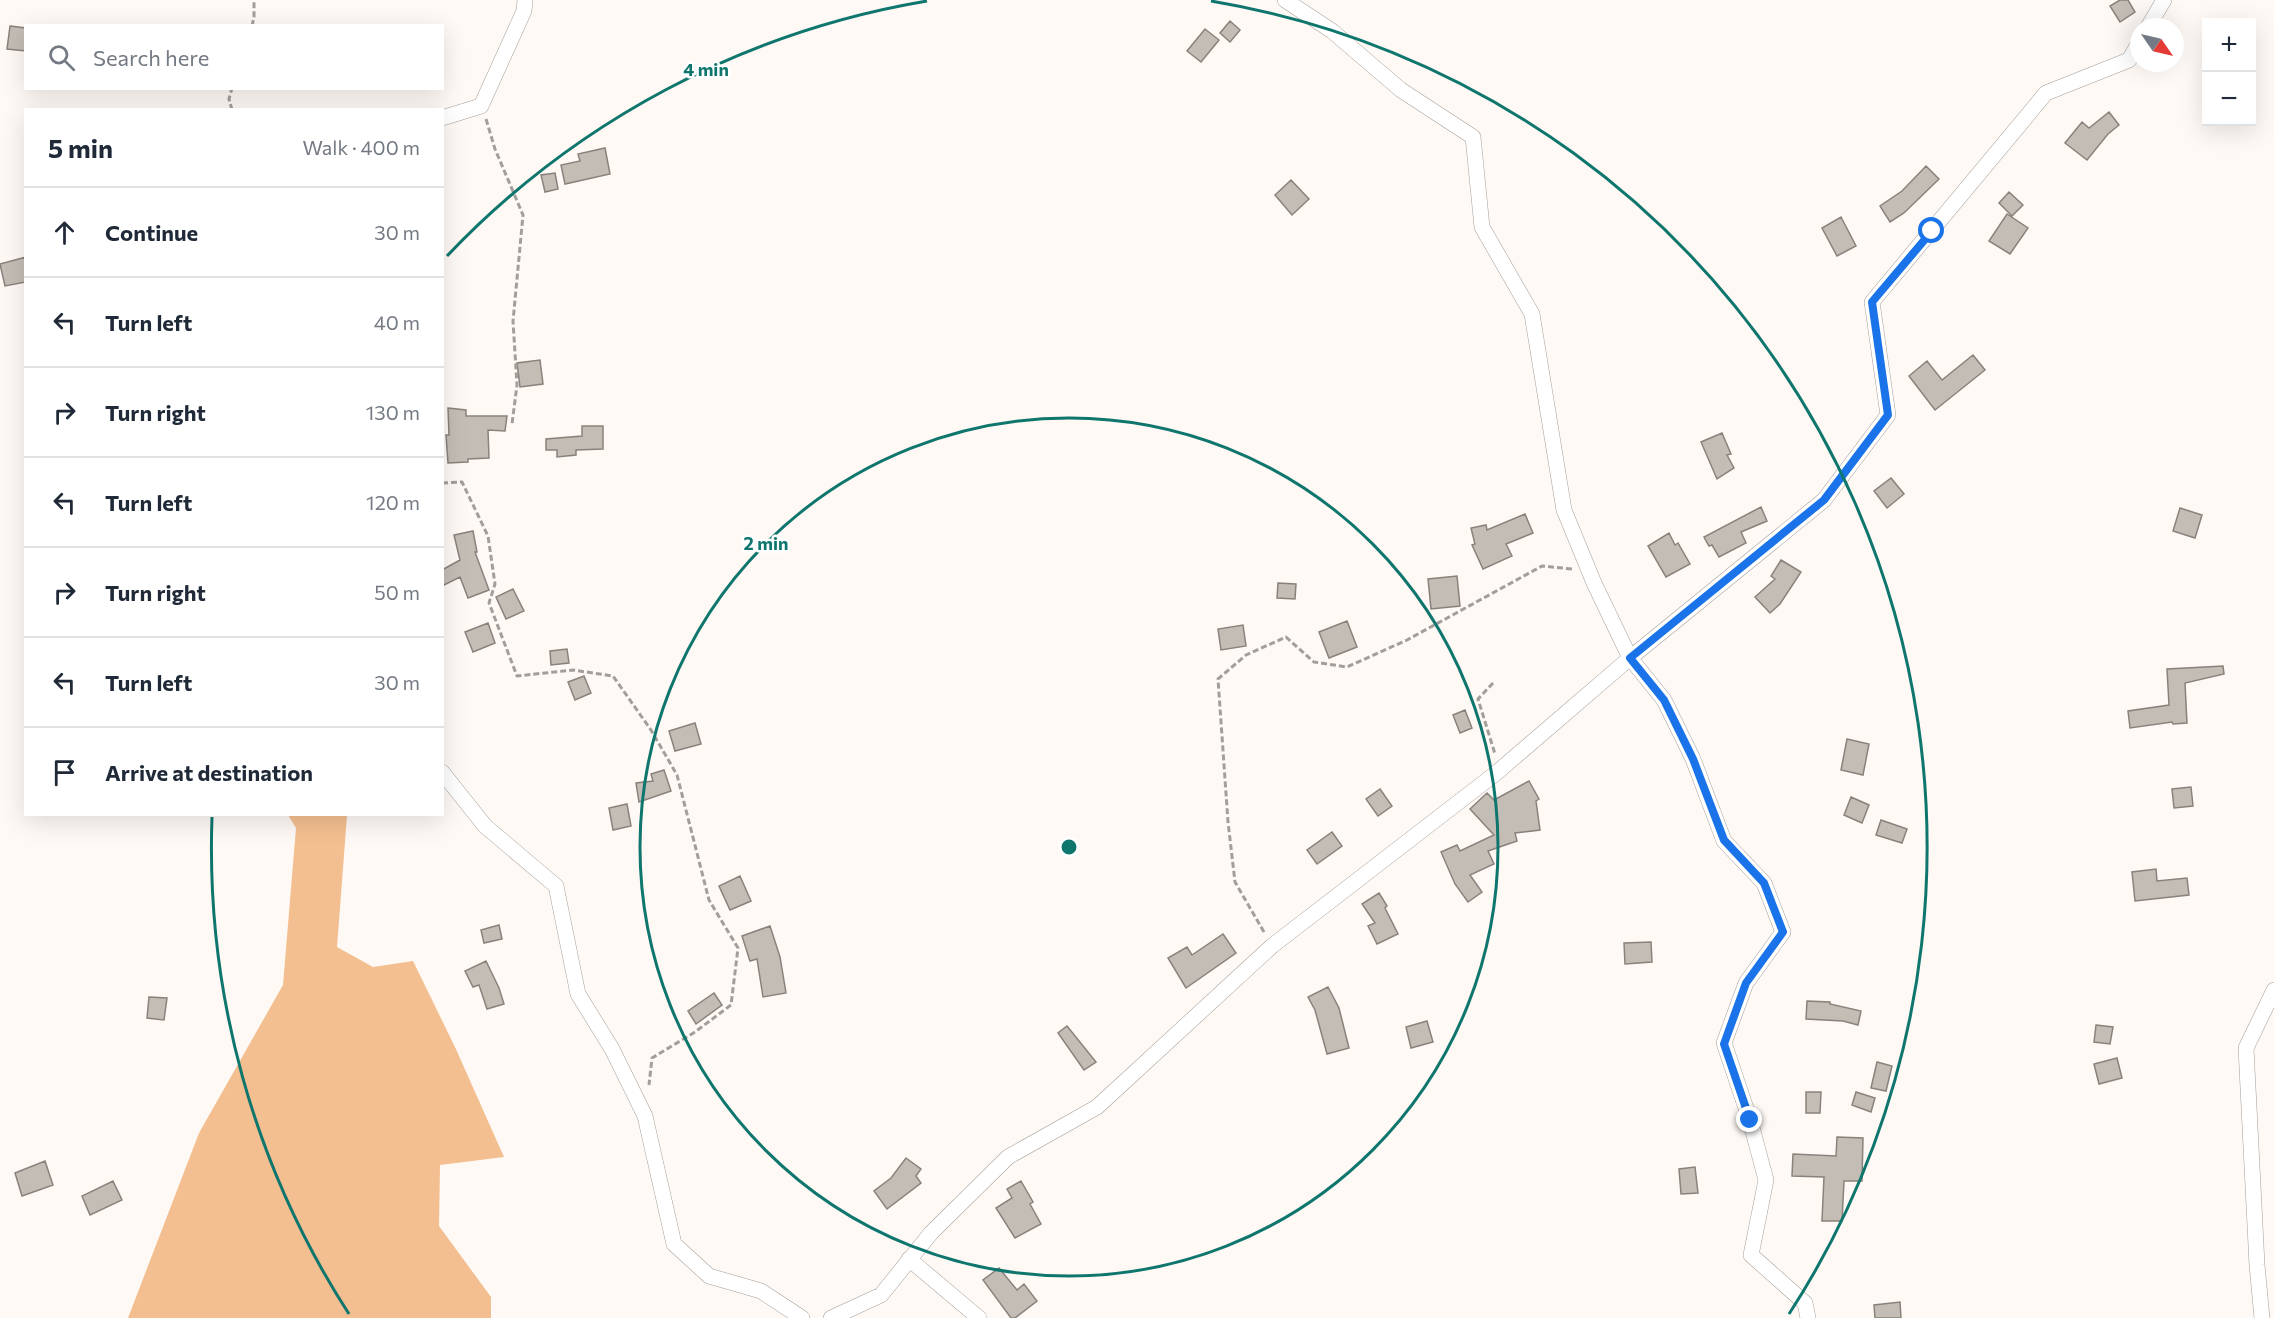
<!DOCTYPE html>
<html lang="en">
<head>
<meta charset="utf-8">
<style>
	:root { --surface:#fff; --page:#f2f2f3; --text:#1f2937; --muted:#747a83; --line:#e0e1e3 }
	body { margin:0; font-family:Commissioner,sans-serif; background:var(--page); color:var(--text) }
	.controls { position:absolute; right:18px; top:18px; display:grid; overflow:hidden; border-radius:0px; box-shadow:0 6px 24px #0002 }
	.controls button { width:54px; height:54px; display:grid; place-items:center; padding:0; border:0; border-bottom:2px solid var(--line); background:var(--surface); color:var(--text); font:30px sans-serif }
	.compass { position:absolute; left:2130px; top:18px; width:54px; height:54px; border-radius:50%; background:var(--surface); box-shadow:0 6px 24px #0002; rotate:124deg }
	.stop { position:absolute; width:18px; height:18px; margin:-14px; border:4px solid #1a73e8; border-radius:50%; background:#fff }
	.stop.end { background:#1a73e8; border-color:#fff; box-shadow:0 2px 6px #0008 }
	.list { margin:0; padding:0; list-style:none }
	h2 { display:flex; justify-content:space-between; align-items:center; height:78px; margin:0; padding:0 24px; font-size:26px }
	h2 small { font-size:20px; font-weight:400; color:var(--muted) }
	.list li { display:grid; grid-template-columns:39px 1fr auto; gap:18px; align-items:center; box-sizing:border-box; height:90px; padding:0 24px; border-top:2px solid var(--line) }
	.list b { display:block; font-size:22px; white-space:nowrap }
	.list em { font-size:20px; font-style:normal; color:var(--muted) }
	.icon { flex:none; width:33px; height:33px; fill:none; stroke:currentColor; stroke-width:2; stroke-linecap:round; stroke-linejoin:round }
	.map { position:relative; flex:none; width:2274px; height:1318px; overflow:hidden }
	.search { position:absolute; background:var(--surface); box-shadow:0 6px 24px #0002; left:24px; top:24px; width:420px; height:66px; display:flex; align-items:center; gap:15px; box-sizing:border-box; padding:0 21px; border-radius:0px; color:var(--muted); font-size:22px }
	.panel { position:absolute; background:var(--surface); box-shadow:0 6px 24px #0002; left:24px; top:108px; width:420px; height:708px; border-radius:0px }
	.map>svg:first-child { display:block }
</style>
</head>
<body>
<div class="map">
<svg width="2274" height="1318" viewBox="0 0 2274 1318">
	<rect width="100%" height="100%" fill="#fef9f5"/>
	<path fill="#f4bf90" d="M288 815H347L337 947 373 967 413 961 455 1047 504 1157 440 1165 439 1226 491 1297V1318H128L199 1133 283 985 296 828Z"/>
	<path fill="#c4bdb6" stroke="#89827c" stroke-width="1.5" d="M2120 0H2128L2135 12 2120 22 2110 6Z
		M1230 21 1240 30 1230 42 1220 33Z
		M10 26 26 28V51L7 49Z
		M1205 29 1219 40 1201 62 1187 51Z
		M2109 112 2119 125 2108 134 2087 160 2065 143 2082 122 2089 128Z
		M605 148 610 174 565 184 561 165 580 161 578 154Z
		M1926 166 1939 179 1904 213 1890 222 1880 206 1902 191Z
		M555 173 558 189 545 192 541 175Z
		M1291 180 1309 199 1292 215 1275 195Z
		M2009 192 2023 205 2012 216 1999 203Z
		M2007 214 2028 228 2010 254 1989 241Z
		M1841 217 1856 246 1837 256 1822 228Z
		M26 257V282L5 286 0 264Z
		M1973 355 1985 370 1935 410 1909 376 1927 361 1942 380Z
		M540 360 543 384 520 387 517 363Z
		M448 408 466 410V416H507L505 431 488 430 489 458 468 459V462L448 463 446 435H449Z
		M582 426H603V449L576 450V455L557 457V450H546V439L582 436Z
		M1722 433 1731 454 1727 455 1734 468 1717 479 1701 442Z
		M1891 478 1904 494 1887 508 1874 491Z
		M1761 507 1767 521 1741 532 1746 543 1719 557 1712 545 1709 546 1704 537Z
		M2180 508 2202 515 2195 538 2173 531Z
		M1525 514 1533 533 1506 544 1512 556 1483 569 1472 545 1475 544 1471 528 1486 525 1487 530Z
		M473 531 477 552H475L489 590 468 598 460 577 442 586V570L460 560 454 535Z
		M1669 533 1675 545 1678 543 1690 564 1666 577 1648 546Z
		M1781 560 1801 572 1780 604 1770 613 1755 597 1775 579 1771 576Z
		M1457 576 1460 606 1431 609 1428 579Z
		M1278 583 1296 584 1295 599 1277 598Z
		M513 589 524 611 506 619 496 597Z
		M1347 621 1357 647 1329 658 1319 632Z
		M488 623 495 643 473 652 465 632Z
		M1243 625 1246 646 1221 650 1218 629Z
		M567 649 569 663 551 665 550 651Z
		M2223 666 2224 674 2185 683 2187 723 2173 724 2172 722 2130 728 2128 711 2169 705 2167 669Z
		M584 676 591 693 575 700 568 682Z
		M1465 710 1472 728 1460 733 1453 715Z
		M695 723 701 744 675 751 669 731Z
		M1847 739 1869 744 1863 775 1841 770Z
		M664 770 671 791 639 802 636 783 653 781 651 774Z
		M1529 781 1539 799 1536 801 1540 830 1515 833 1517 841 1488 851 1494 864 1470 875 1482 892 1468 902 1455 884 1441 852 1457 845 1460 851 1494 835 1470 809 1487 793 1494 800Z
		M2191 787 2193 806 2174 808 2172 789Z
		M1380 789 1392 806 1378 816 1366 799Z
		M1851 797 1869 805 1862 823 1844 815Z
		M627 804 631 826 613 830 609 808Z
		M1881 820 1907 829 1902 843 1876 835Z
		M1332 832 1342 846 1317 864 1307 850Z
		M2156 869 2157 881 2187 878 2189 895 2135 901 2132 872Z
		M740 876 751 901 730 910 719 886Z
		M1379 893 1387 906 1385 908 1398 934 1377 944 1368 926 1375 923 1362 904Z
		M499 925 502 939 484 943 481 930Z
		M770 926 780 957 786 993 763 997 757 959 750 961 742 936Z
		M1223 934 1236 953 1186 988 1168 958 1187 947 1192 955Z
		M1651 942 1652 962 1625 964 1624 943Z
		M486 961 499 988 504 1004 487 1009 479 985 473 987 465 971Z
		M1328 987 1339 1008 1349 1048 1327 1054 1315 1010 1308 997Z
		M714 993 722 1005 696 1024 688 1011Z
		M149 997 167 998 164 1020 147 1018Z
		M1807 1001 1830 1002V1004L1861 1011 1858 1025 1843 1021 1806 1019Z
		M1427 1021 1433 1042 1411 1048 1406 1027Z
		M2096 1025 2113 1027 2110 1044 2094 1042Z
		M1067 1026 1096 1062 1084 1070 1058 1033Z
		M2117 1058 2122 1078 2099 1084 2094 1064Z
		M1877 1062 1892 1066 1886 1091 1871 1088Z
		M1806 1092H1821L1820 1113H1806Z
		M1856 1092 1875 1098 1871 1112 1852 1105Z
		M1837 1137 1863 1138 1862 1181H1844L1842 1221H1822L1824 1177 1792 1176 1793 1154 1836 1156Z
		M906 1158 921 1169 916 1176 921 1183 887 1209 874 1191 891 1178Z
		M45 1161 53 1185 22 1196 15 1173Z
		M1695 1167 1698 1193 1681 1194 1679 1169Z
		M113 1181 122 1200 90 1215 82 1196Z
		M1021 1181 1033 1202 1030 1204 1041 1224 1015 1238 996 1208 1012 1198 1007 1189Z
		M999 1268 1017 1290 1024 1284 1037 1301 1015 1318H1011L983 1280Z
		M1900 1302 1901 1318H1875L1874 1305Z"/>
	<g fill="none" stroke-linecap="round" stroke-linejoin="round">
		<g stroke="#a59e98" stroke-width="16">
			<path id="street" d="M1285 0 1332 31 1401 90 1473 137 1482 227 1532 314 1564 510 1594 583 1630 658 1664 700 1693 759 1724 841 1764 883 1783 932 1746 983 1724 1043 1750 1120 1766 1180 1751 1255 1805 1303 1808 1318
				M2148 27 2164 0
				M442 118 481 106 524 11 525 0
				M442 772 485 826 556 886 578 994 612 1049 645 1116 674 1244 709 1276 761 1291 802 1318
				M909 1259 979 1318
				M831 1318 881 1295 931 1233 1008 1157 1097 1107 1272 946 1495 774 1630 658 1824 500 1888 415 1872 302 2046 93 2129 60 2139 43
				M2262 1318 2257 1265 2246 1048 2274 990"/>
		</g>
		<path stroke="#a29e9b" stroke-width="3" stroke-dasharray="6 3" stroke-linecap="butt" d="M252 26 254 17V0
			M232 110 229 99 232 88
			M486 119 495 149 523 215 513 321 517 385 512 424
			M442 483 462 482 488 536 495 584 489 603 517 676 573 670 613 676 651 730 677 775 709 900 738 948 731 1005 695 1032 652 1058 649 1085
			M1493 683 1478 699 1495 754
			M1264 932 1235 882 1228 822 1218 679 1246 655 1286 637 1314 662 1347 667 1407 640 1542 566 1572 569"/>
		<use href="#street" stroke="#fff" stroke-width="15"/>
	</g>
	<g fill="none" stroke-linecap="round" stroke-linejoin="round">
		<path stroke="#1a73e8" stroke-width="8" d="M1750 1120 1724 1044 1746 983 1783 932 1764 883 1724 840 1693 759 1664 700 1630 658 1824 500 1888 415 1872 302 1932 231"/>
	</g>
	<g fill="none" stroke="#0f766e" stroke-width="3">
		<circle cx="1069" cy="847" r="429"/>
		<path d="M349 1314A858 858 0 0 1 212 817M447 256A858 858 0 0 1 927 1M1211 1A858 858 0 0 1 1789 1314"/>
	</g>
	<circle cx="1069" cy="847" r="9" fill="#0f766e" stroke="#fff" stroke-width="3"/>
	<g font-size="18" text-anchor="middle" font-weight="bold" fill="#0f766e" stroke="#fff" stroke-width="5" stroke-linejoin="round" paint-order="stroke">
		<text x="706" y="76">4 min</text>
		<text x="766" y="550">2 min</text>
	</g>
</svg>
<div class="controls">
<button>+</button>
<button>−</button>
</div>
<svg class="compass" viewBox="-18 -18 36 36"><path d="M0-13l5 13h-10z" fill="#e53935"/><path d="M0 13l5-13h-10z" fill="#747a83"/></svg>
<div class="stop" style="left:1932px;top:231px"></div>
<div class="stop end" style="left:1750px;top:1120px"></div>
<div class="search"><svg class="icon" aria-label="search" viewBox="0 0 24 24"><circle cx="10" cy="10" r="6"/><path d="M15 15l6 6"/></svg>Search here</div>
<section class="panel">
<h2>5 min<small>Walk · 400 m</small></h2>
<ul class="list">
<li><svg class="icon" aria-label="ahead" viewBox="0 0 24 24"><path d="M12 20V5M6 11l6-6 6 6"/></svg><div><b>Continue</b></div><em>30 m</em></li>
<li><svg class="icon" aria-label="left" viewBox="0 0 24 24"><path d="M17 20v-9H6M10 6l-5 5 5 5"/></svg><div><b>Turn left</b></div><em>40 m</em></li>
<li><svg class="icon" aria-label="right" viewBox="0 0 24 24"><path d="M7 20v-9h11M14 6l5 5-5 5"/></svg><div><b>Turn right</b></div><em>130 m</em></li>
<li><svg class="icon" aria-label="left" viewBox="0 0 24 24"><path d="M17 20v-9H6M10 6l-5 5 5 5"/></svg><div><b>Turn left</b></div><em>120 m</em></li>
<li><svg class="icon" aria-label="right" viewBox="0 0 24 24"><path d="M7 20v-9h11M14 6l5 5-5 5"/></svg><div><b>Turn right</b></div><em>50 m</em></li>
<li><svg class="icon" aria-label="left" viewBox="0 0 24 24"><path d="M17 20v-9H6M10 6l-5 5 5 5"/></svg><div><b>Turn left</b></div><em>30 m</em></li>
<li><svg class="icon" aria-label="arrive" viewBox="0 0 24 24"><path d="M6 21V4h12l-3 4 3 4H6"/></svg><div><b>Arrive at destination</b></div></li>
</ul>
</section>
</div>
</body>
</html>
